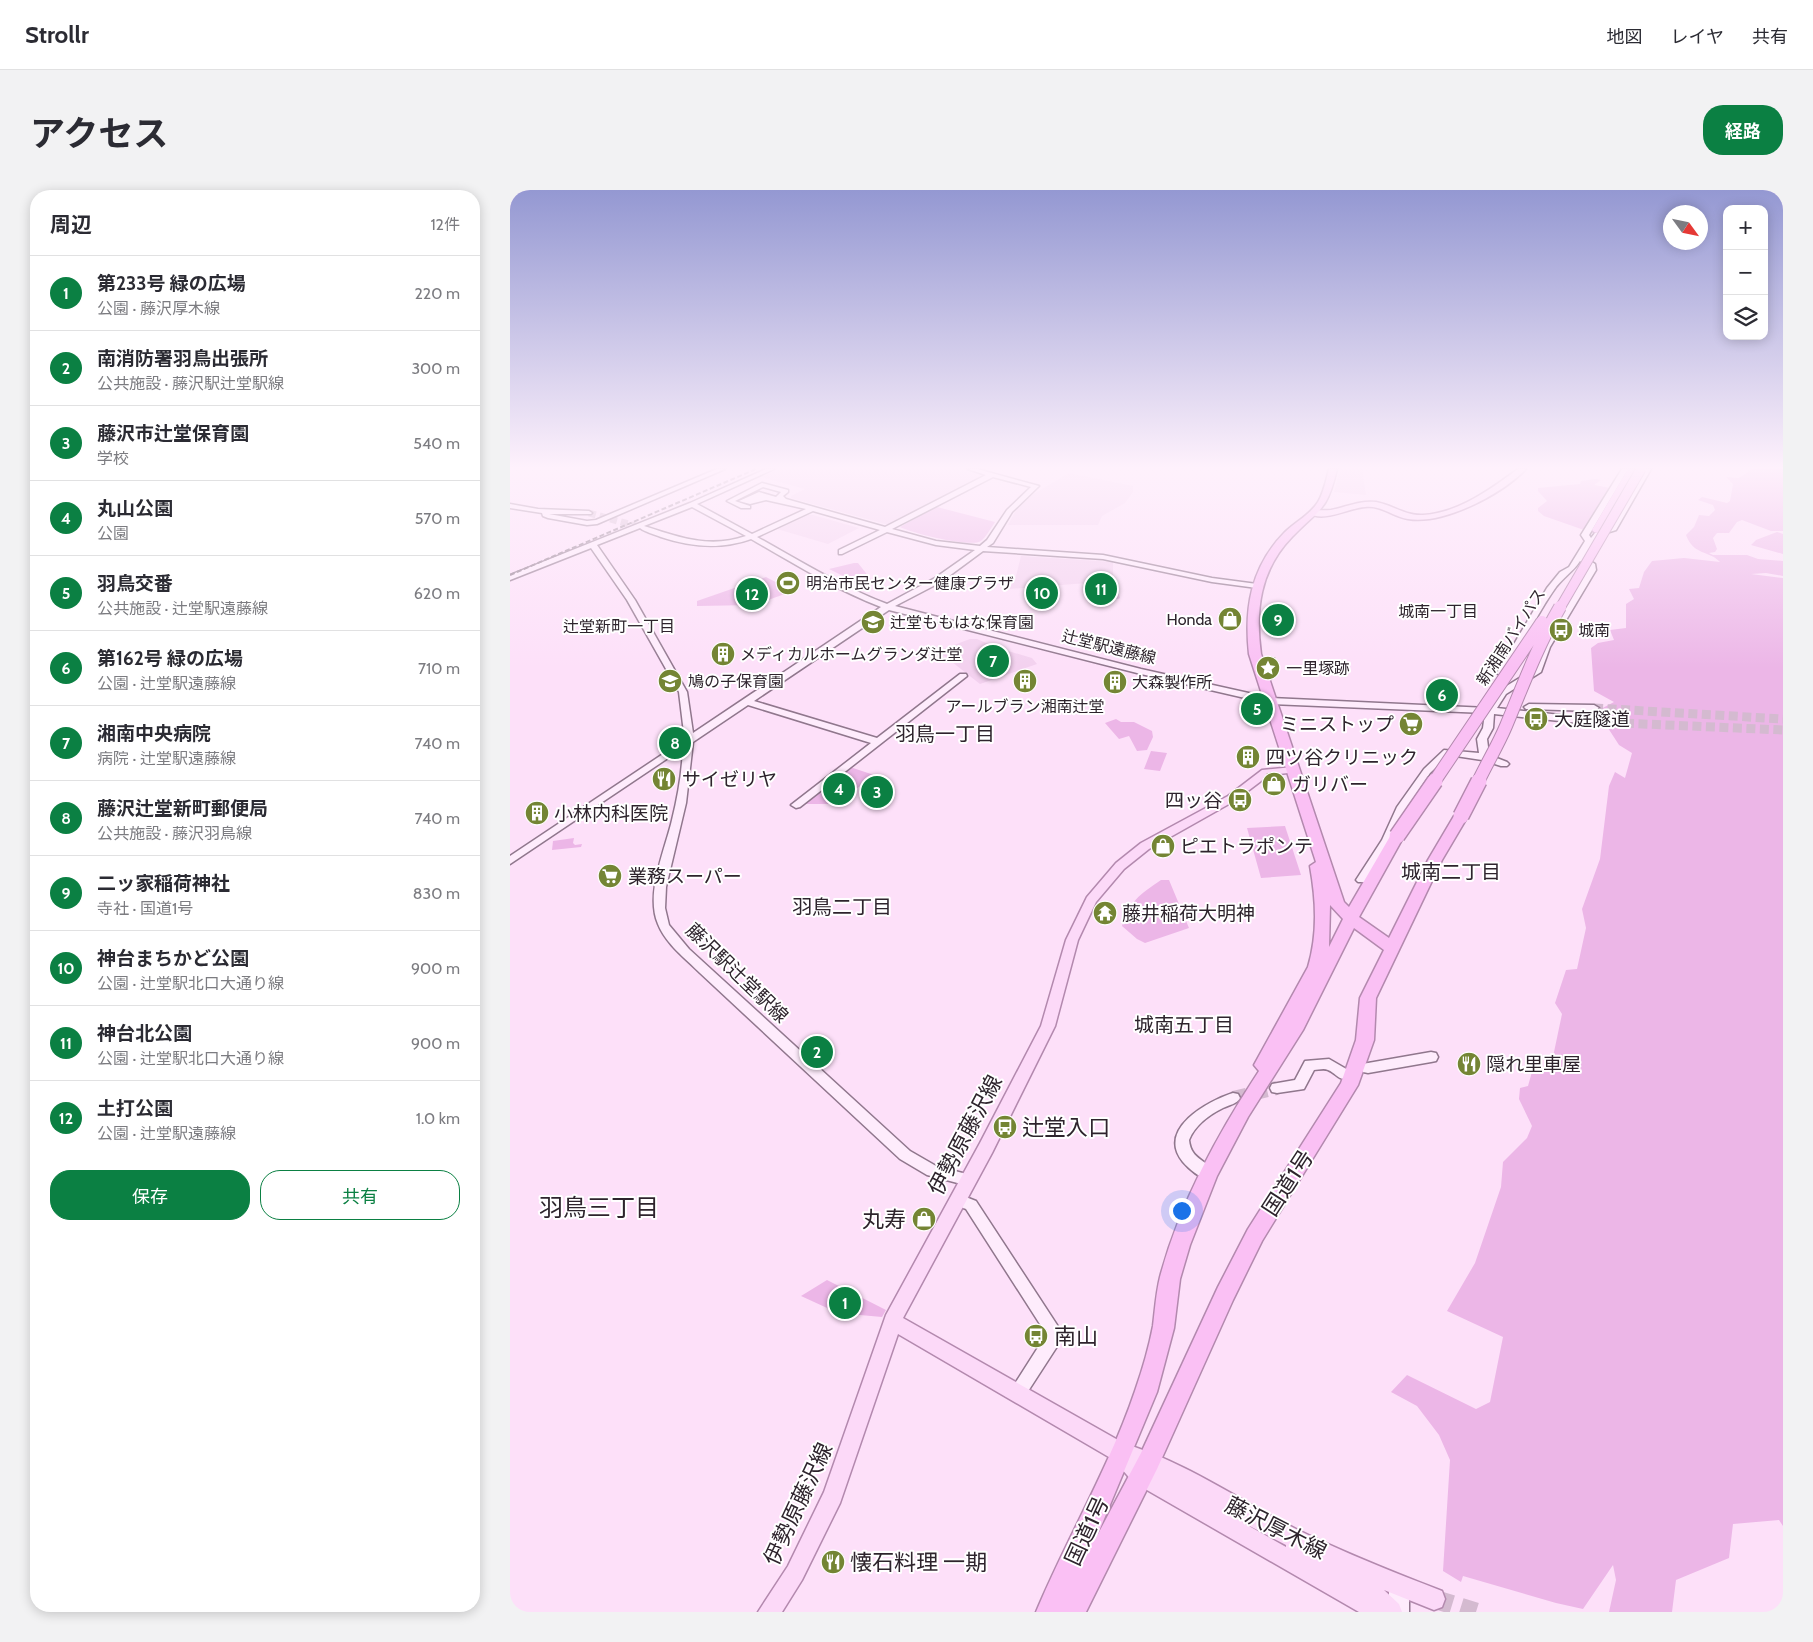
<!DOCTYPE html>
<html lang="ja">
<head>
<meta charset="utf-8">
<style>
	:root { --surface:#fff; --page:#f2f2f3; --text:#2b2b33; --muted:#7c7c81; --line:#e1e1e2; --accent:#0b8043 }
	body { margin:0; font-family:Cabin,"Noto Sans JP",sans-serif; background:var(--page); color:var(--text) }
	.controls { position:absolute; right:15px; top:15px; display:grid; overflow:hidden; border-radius:10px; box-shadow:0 2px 12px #0003 }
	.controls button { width:45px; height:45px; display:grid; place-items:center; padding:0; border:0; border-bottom:1px solid var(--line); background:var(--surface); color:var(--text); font:25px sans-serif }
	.compass { position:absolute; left:1153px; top:15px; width:45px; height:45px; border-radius:50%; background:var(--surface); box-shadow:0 2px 12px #0003; rotate:123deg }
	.you { position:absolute; left:671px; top:1020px; width:18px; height:18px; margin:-12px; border:4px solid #fff; border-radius:50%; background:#1a73e8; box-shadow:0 0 0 8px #1a73e833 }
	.badge { display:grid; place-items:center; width:32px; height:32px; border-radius:50%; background:var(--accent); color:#fff; font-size:16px; font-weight:700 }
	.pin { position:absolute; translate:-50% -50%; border:2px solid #fff; box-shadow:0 1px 5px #0006 }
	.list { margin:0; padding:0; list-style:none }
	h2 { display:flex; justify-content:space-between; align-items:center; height:65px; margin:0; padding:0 20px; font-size:21px }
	h2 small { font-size:16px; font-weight:400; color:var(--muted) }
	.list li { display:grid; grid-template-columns:32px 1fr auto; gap:15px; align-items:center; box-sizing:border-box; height:75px; padding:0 20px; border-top:1px solid var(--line) }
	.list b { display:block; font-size:19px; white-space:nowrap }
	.list p { margin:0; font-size:16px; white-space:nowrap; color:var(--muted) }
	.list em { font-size:16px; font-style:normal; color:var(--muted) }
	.actions { display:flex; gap:10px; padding:15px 20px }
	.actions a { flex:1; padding:11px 0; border:1px solid var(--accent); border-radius:20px; text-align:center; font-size:18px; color:var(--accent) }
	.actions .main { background:var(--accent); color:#fff }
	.icon { flex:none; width:28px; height:28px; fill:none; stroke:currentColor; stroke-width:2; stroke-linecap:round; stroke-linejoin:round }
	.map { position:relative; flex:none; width:1273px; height:1422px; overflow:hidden; border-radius:20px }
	header { display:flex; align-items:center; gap:30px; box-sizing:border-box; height:70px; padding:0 25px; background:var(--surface); border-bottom:1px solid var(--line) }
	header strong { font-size:24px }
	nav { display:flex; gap:28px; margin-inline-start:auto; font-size:18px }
	.intro { display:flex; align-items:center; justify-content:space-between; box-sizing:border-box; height:120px; padding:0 30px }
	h1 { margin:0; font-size:35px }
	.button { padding:12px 22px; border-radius:20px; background:var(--accent); color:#fff; font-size:18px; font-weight:700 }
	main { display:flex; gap:30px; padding:0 30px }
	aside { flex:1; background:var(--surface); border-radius:20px; box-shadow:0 2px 12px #0003 }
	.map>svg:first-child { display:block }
</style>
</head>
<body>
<header>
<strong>Strollr</strong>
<nav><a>地図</a><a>レイヤ</a><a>共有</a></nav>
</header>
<div class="intro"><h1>アクセス</h1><a class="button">経路</a></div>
<main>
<aside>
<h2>周辺<small>12件</small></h2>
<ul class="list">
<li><span class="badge">1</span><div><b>第233号 緑の広場</b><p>公園 · 藤沢厚木線</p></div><em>220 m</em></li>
<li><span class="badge">2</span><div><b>南消防署羽鳥出張所</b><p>公共施設 · 藤沢駅辻堂駅線</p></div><em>300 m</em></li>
<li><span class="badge">3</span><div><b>藤沢市辻堂保育園</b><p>学校</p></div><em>540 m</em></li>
<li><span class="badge">4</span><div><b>丸山公園</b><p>公園</p></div><em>570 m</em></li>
<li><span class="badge">5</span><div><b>羽鳥交番</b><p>公共施設 · 辻堂駅遠藤線</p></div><em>620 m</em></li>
<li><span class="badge">6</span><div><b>第162号 緑の広場</b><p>公園 · 辻堂駅遠藤線</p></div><em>710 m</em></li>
<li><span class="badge">7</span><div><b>湘南中央病院</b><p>病院 · 辻堂駅遠藤線</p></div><em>740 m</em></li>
<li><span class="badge">8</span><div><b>藤沢辻堂新町郵便局</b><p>公共施設 · 藤沢羽鳥線</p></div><em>740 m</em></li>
<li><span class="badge">9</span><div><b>二ッ家稲荷神社</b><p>寺社 · 国道1号</p></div><em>830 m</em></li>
<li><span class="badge">10</span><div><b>神台まちかど公園</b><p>公園 · 辻堂駅北口大通り線</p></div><em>900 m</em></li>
<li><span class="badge">11</span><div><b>神台北公園</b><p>公園 · 辻堂駅北口大通り線</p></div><em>900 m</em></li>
<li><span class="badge">12</span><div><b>土打公園</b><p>公園 · 辻堂駅遠藤線</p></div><em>1.0 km</em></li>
</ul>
<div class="actions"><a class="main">保存</a><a>共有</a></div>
</aside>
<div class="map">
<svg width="1273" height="1422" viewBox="0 0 1273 1422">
	<rect width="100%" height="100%" fill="#fde0f9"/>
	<path fill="#f3d1ef" d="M269 279H450L473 284V286L380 334H375L281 308V306L295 299 251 287Z
		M830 279H852L856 305 824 302Z
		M559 283 623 296V302L615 313 592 326 588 335H498L506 320 522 305Z
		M296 325H303L349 338 318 354 267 339Z
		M511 366 603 372V391L498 399 505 390Z
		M460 449H467L488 458 522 468 527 474 470 494 428 461Z"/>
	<path fill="#ecb6e7" d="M1242 279H1273V341H1261L1232 330 1227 332 1219 343H1207L1203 348 1207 359 1205 362 1199 363 1203 365H1237L1248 369 1273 371V386L1256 383 1241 384 1273 388V1336L1269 1330 1223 1334 1219 1368 1166 1390 1162 1422H1099L1106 1390 1103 1375 1073 1419 1046 1413 953 1386 951 1392 933 1381 940 1270 929 1245 907 1216 881 1202 897 1185 966 1219 980 1212 993 1147 937 1121 965 1073 991 997 993 972 1017 948 1022 936 1009 909 1010 898 1018 896 1023 878H1032L1040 881 1052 824 1045 813 1056 780 1067 779 1076 738 1072 719 1090 669 1099 596 1105 582 1115 588 1122 563 1109 555 1087 521 1104 512 1084 501 1081 458 1088 453 1104 450 1100 440 1116 438V414L1124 409 1119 399 1129 398 1134 382 1142 371 1174 368 1210 372C1199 360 1184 366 1176 345L1184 337 1189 325 1199 326 1205 320 1203 315 1188 310 1192 307 1217 313 1220 311 1223 294 1216 287 1229 288Z
		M1086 289 1091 290 1084 295 1101 298 1074 340 1034 326 1028 321V318L1037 311 1028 301V298L1070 294 1071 291Z
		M425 317H427L485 332C481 338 476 347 471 351 460 358 402 343 390 337Z
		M1267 342 1273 344V364L1241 355 1246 350Z
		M344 373H348L363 392 351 395 319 379Z
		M256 387 283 401 244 415 187 416V411Z
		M605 393 610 408 608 409H578L575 405 580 401 572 397Z
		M919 501 943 502 947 510 945 512 924 511 919 508Z
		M606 529 611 532H624L642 541 643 547 637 560 627 561 619 546 609 549 595 533Z
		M641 561 657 563 650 581 634 579Z
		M340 577 364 585 327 614H295V613Z
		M775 636 791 685 751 688 737 638Z
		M64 648 63 653 65 655 72 654 71 657 42 660 43 651Z
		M651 690H659L679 738 635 753 627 749 612 736C620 711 629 705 651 690Z
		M317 1090 376 1120 372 1127 328 1123 291 1106Z"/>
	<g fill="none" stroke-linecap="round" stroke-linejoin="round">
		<path stroke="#d4bad0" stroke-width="7" stroke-dasharray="7 4" stroke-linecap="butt" d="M79 323 133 338"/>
		<path stroke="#d4bad0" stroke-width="9" stroke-dasharray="9 4.5" stroke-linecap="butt" d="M1084 518 1273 529
			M1088 532 1273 540"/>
		<path stroke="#d4bad0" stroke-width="14" stroke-dasharray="14 7" stroke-linecap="butt" d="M723 908 767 898"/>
		<path stroke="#d4bad0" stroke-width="19" stroke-dasharray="19 9" stroke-linecap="butt" d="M924 1409 966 1422"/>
		<g stroke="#90778d" stroke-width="3">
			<path id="secondary" d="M207 279H215L87 334 77 335 38 328 33 326 32 323 0 318V314L28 319 79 321 82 323 81 324H39L77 331 86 330Z
				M256 279H264L187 314 242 344 296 319 256 310 240 314 229 311 249 302 266 307 271 302 253 297 225 311 240 316V318H231L217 311 252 293 278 300V302L273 306 276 309 375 337 476 285 458 279H467L529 296 502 322 483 353 477 357 593 365 702 388 747 394 751 396 747 398 702 392 593 369 473 361 431 392 385 416 631 479 761 508 978 518 990 500 1024 479 1032 457 1078 380V377L1070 371C1063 382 1051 389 1044 400 1025 427 1012 457 994 485L991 486 987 483 1037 398 1050 382 1059 377 1075 351 1071 345 1112 279H1118L1079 345 1081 348 1085 343 1101 338 1135 279H1141L1106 340 1090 345 1076 368 1085 374 1086 380 1040 457 1031 482 996 504 987 518 1088 529 1093 532 1088 535 984 524 983 538 977 549 979 565 997 572 999 574 997 576H991L972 570 939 565 920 583 897 617 882 650 856 692H848L846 690 872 650 887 617 914 579 934 560 969 563 967 549 973 538 975 523 761 514 631 484 379 420 244 511 367 548 450 484H456L457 486 290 617 286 618 281 615 361 553 238 515 183 552 176 613 156 697 155 718 159 735 179 759 400 961 426 976 464 986 466 990 464 994 459 996 417 985 390 969 190 783C175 768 156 754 148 734 135 704 155 660 162 630 168 606 172 582 173 558L0 674V666L174 550V543L169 502 117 410 81 358 0 390V385L180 313ZM483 287 521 297 497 320 477 350 470 356 426 351 382 339ZM182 317 236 346C199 359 169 347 134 336ZM303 321 370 340 329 360V364H332L377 342 426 355 465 360 425 388 377 414C332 397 290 371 247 347ZM130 338C135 342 144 344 151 347 181 357 210 360 241 349 283 373 326 400 371 417L183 543 177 502 125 410 87 355Z
				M1019 514 1084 515 1089 518 1084 521 1016 519 1014 517Z
				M921 862 926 863 928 867 926 871 921 872 858 883 853 882 851 878 853 874 858 873Z
				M819 869 838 880 840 884 838 888C828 891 826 883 818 880 814 878 808 880 804 880L794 899 767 903 762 902 760 898 762 894 785 890 795 871Z
				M723 903 728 904 730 908C727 914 719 915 713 918 699 925 685 935 679 950 681 971 698 969 705 984L703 988 698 990C689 987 679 979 673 972 646 939 698 911 723 903Z
				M448 1004 466 1011 551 1141 548 1155 513 1209 507 1211 501 1209 499 1203 534 1148 535 1142 456 1019 443 1014 441 1010 443 1006Z
				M889 1386 896 1389 899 1396V1422H879V1396L882 1389Z"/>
		</g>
		<g stroke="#b389ae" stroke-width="3">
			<path id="primary" d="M1008 279H1016C992 304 934 335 898 329 883 327 872 315 855 317 839 318 813 333 799 323 805 319 814 321 821 320 836 317 850 310 866 312 883 315 895 326 913 325 948 323 981 299 1008 279Z
				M783 577 788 580 787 582 759 585 726 610 639 659 614 679 586 712 568 750 545 836 482 963 393 1128 615 1254C676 1272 732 1312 788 1340 835 1363 883 1382 932 1401L935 1409 932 1417 924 1420 874 1400 889 1414 892 1422H849L623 1292 604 1270 388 1144 330 1313 292 1390 272 1422H248L278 1376 314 1302 376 1125 470 953 531 836 556 750 577 707 606 673 631 653 718 606 752 580ZM730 1331 776 1355V1357Z"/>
		</g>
		<g stroke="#b389ae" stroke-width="3">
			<path id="highway" d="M819 279H827C817 322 810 318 782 347 750 380 745 420 751 464L834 712 839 717 882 643H892L894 646 849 727 879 748 918 670 944 626 951 622 958 626 932 670 866 808 864 850 848 895 752 1051 723 1110 647 1279 576 1422H526C557 1348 599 1278 625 1201 632 1181 639 1157 643 1136 645 1120 646 1103 650 1087 670 1013 707 945 749 881L744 875 798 777C808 743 806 710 800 676L806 672 739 464C734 418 741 377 774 343 785 332 800 325 808 312 814 302 816 290 819 279ZM820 715 833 729 819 757ZM844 738 874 760 850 808 846 850 831 893 738 1039 708 1097 631 1263 587 1346 647 1202 664 1138 670 1089 680 1055 707 986 738 927 793 840Z
				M1118 279H1126L1092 340 1087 343 1084 342 1082 340Z"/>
		</g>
		<use href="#secondary" fill="#feecfc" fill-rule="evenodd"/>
		<use href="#primary" fill="#fcd9f8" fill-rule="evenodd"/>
		<use href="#highway" fill="#fac0f4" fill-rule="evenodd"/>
		<path stroke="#8b7888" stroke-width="2" stroke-dasharray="5 2.5" stroke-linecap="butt" d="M0 385 246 279"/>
		<g stroke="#b389ae" stroke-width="11" stroke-linecap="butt">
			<path id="highway-bridge-far2" d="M1050 418 1131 279"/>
		</g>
		<g stroke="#b389ae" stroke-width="14" stroke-linecap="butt">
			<path id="highway-bridge-far1" d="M924 592 1032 432
				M968 592C977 573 988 555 996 536 1013 495 1028 455 1050 417"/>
		</g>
		<g stroke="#b389ae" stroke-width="18" stroke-linecap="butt">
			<path id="highway-bridge" d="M951 626 969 591
				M887 646 925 591"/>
		</g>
		<use href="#highway-bridge-far2" stroke="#fac0f4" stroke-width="9"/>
		<use href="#highway-bridge-far1" stroke="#fac0f4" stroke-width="12"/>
		<use href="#highway-bridge" stroke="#fac0f4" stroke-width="15"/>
	</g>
	<linearGradient id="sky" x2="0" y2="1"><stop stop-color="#9498d2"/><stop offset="0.58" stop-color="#fef1fc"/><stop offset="1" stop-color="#fef1fc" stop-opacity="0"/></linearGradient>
	<rect width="1273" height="478" fill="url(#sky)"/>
	<defs>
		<g id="stadium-disc" transform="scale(1.25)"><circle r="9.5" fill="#748534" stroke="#fff"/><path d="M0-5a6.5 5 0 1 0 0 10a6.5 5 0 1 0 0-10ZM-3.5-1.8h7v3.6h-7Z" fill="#fff"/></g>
		<g id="shop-disc" transform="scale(1.25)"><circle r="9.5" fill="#748534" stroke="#fff"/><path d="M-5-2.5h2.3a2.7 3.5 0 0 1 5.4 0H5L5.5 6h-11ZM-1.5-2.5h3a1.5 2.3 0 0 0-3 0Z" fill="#fff"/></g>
		<g id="school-disc" transform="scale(1.25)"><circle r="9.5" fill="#748534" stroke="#fff"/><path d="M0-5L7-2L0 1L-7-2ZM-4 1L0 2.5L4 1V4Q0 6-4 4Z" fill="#fff"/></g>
		<g id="bus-disc" transform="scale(1.25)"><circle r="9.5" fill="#748534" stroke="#fff"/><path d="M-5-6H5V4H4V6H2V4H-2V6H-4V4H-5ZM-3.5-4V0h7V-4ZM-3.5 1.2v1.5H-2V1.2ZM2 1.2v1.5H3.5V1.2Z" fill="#fff"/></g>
		<g id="building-disc" transform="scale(1.25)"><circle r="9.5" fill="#748534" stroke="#fff"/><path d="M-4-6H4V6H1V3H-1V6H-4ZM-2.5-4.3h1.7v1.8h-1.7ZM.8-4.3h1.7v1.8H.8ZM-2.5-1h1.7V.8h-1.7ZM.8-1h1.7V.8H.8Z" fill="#fff"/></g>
		<g id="sight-disc" transform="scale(1.25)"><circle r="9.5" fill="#748534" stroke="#fff"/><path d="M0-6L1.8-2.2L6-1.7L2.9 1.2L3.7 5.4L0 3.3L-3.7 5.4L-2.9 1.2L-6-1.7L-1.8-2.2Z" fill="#fff"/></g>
		<g id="supermarket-disc" transform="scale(1.25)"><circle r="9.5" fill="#748534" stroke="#fff"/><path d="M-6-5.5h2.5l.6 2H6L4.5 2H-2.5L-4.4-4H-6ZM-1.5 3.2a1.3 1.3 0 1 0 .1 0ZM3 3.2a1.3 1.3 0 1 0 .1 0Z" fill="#fff"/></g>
		<g id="restaurant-disc" transform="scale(1.25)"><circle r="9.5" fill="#748534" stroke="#fff"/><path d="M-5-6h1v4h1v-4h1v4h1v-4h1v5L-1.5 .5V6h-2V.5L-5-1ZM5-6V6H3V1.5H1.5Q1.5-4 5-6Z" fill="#fff"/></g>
		<g id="temple-disc" transform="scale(1.25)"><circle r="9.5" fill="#748534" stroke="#fff"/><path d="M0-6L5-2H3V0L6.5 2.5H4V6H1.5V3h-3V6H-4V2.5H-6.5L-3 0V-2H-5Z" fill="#fff"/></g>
	</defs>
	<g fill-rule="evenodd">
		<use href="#stadium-disc" x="278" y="393"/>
		<use href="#shop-disc" x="720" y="429"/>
		<use href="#school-disc" x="363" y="432"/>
		<use href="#bus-disc" x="1051" y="440"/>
		<use href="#building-disc" x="213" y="464"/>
		<use href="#sight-disc" x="758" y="478"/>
		<use href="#school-disc" x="160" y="491"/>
		<use href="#building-disc" x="515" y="491"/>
		<use href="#building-disc" x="605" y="492"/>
		<use href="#bus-disc" x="1026" y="529"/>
		<use href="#supermarket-disc" x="901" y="534"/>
		<use href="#building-disc" x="738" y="567"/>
		<use href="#restaurant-disc" x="154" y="589"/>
		<use href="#shop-disc" x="764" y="594"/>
		<use href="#bus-disc" x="730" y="610"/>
		<use href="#building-disc" x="27" y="623"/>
		<use href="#shop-disc" x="653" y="656"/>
		<use href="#supermarket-disc" x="100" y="686"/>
		<use href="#temple-disc" x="595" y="723"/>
		<use href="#restaurant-disc" x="959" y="874"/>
		<use href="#bus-disc" x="495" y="937"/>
		<use href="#shop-disc" x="414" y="1029"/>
		<use href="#bus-disc" x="526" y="1146"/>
		<use href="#restaurant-disc" x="323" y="1372"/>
	</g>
	<g text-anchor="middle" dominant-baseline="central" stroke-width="4" stroke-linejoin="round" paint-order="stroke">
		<g font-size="16" fill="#2e242d" stroke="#fff" text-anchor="start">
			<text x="296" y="393">明治市民センター健康プラザ</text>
			<text x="702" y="429" text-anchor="end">Honda</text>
			<text x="380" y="432">辻堂ももはな保育園</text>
			<text x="1068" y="440">城南</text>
			<text x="230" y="464">メディカルホームグランダ辻堂</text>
			<text x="776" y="478">一里塚跡</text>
			<text x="178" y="491">鳩の子保育園</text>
			<text x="622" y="492">大森製作所</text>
			<text x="515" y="516" text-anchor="middle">アールブラン湘南辻堂</text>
		</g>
		<g font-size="16" fill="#2e242d" stroke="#fff">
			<text x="928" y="421">城南一丁目</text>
			<text x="109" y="436">辻堂新町一丁目</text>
		</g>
		<g font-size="16" fill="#2e242d" stroke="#fff">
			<text transform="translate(1001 447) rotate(-57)">新湘南バイパス</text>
			<text transform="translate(599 457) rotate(14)">辻堂駅遠藤線</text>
		</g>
		<g font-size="19" fill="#2e242d" stroke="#fff" text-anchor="start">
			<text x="1044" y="529">大庭隧道</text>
			<text x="884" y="534" text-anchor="end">ミニストップ</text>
			<text x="756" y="567">四ツ谷クリニック</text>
			<text x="172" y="589">サイゼリヤ</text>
			<text x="782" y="594">ガリバー</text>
			<text x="712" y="610" text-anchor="end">四ッ谷</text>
			<text x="44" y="623">小林内科医院</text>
			<text x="670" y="656">ピエトラポンテ</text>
			<text x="118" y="686">業務スーパー</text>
			<text x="612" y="723">藤井稲荷大明神</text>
			<text x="976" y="874">隠れ里車屋</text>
		</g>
		<g font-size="19" fill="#2e242d" stroke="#fff">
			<text transform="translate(227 783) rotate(44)">藤沢駅辻堂駅線</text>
		</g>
		<g font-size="20" fill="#2e242d" stroke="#fff">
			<text x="435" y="544">羽鳥一丁目</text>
			<text x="941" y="682">城南二丁目</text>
			<text x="332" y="717">羽鳥二丁目</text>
			<text x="674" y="835">城南五丁目</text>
		</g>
		<g font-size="22" fill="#2e242d" stroke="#fff" text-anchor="start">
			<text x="512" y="937">辻堂入口</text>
			<text x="396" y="1029" text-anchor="end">丸寿</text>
			<text x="544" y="1146">南山</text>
			<text x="340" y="1372">懐石料理 一期</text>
		</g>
		<g font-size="22" fill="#2e242d" stroke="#fff">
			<text transform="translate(455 945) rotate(-62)">伊勢原藤沢線</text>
			<text transform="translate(778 993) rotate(-57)">国道1号</text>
			<text transform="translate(288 1314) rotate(-65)">伊勢原藤沢線</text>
			<text transform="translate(766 1338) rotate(27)">藤沢厚木線</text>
			<text transform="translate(577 1341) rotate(-65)">国道1号</text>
		</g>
		<g font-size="24" fill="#2e242d" stroke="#fff">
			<text x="89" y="1017">羽鳥三丁目</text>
		</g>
	</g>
</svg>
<div class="controls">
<button>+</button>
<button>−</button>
<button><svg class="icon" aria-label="layers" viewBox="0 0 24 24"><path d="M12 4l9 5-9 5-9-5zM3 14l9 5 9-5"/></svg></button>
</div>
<svg class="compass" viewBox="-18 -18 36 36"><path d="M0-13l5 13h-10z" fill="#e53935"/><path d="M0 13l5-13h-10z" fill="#7c7c81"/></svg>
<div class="you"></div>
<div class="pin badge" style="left:335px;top:1113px">1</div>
<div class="pin badge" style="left:307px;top:862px">2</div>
<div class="pin badge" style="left:367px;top:602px">3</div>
<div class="pin badge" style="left:329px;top:599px">4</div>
<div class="pin badge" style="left:747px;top:519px">5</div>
<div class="pin badge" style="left:932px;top:505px">6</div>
<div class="pin badge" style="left:483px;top:471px">7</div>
<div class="pin badge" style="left:165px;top:553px">8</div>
<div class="pin badge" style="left:768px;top:430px">9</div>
<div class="pin badge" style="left:532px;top:403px">10</div>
<div class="pin badge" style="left:591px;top:399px">11</div>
<div class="pin badge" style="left:242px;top:404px">12</div>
</div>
</main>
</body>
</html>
